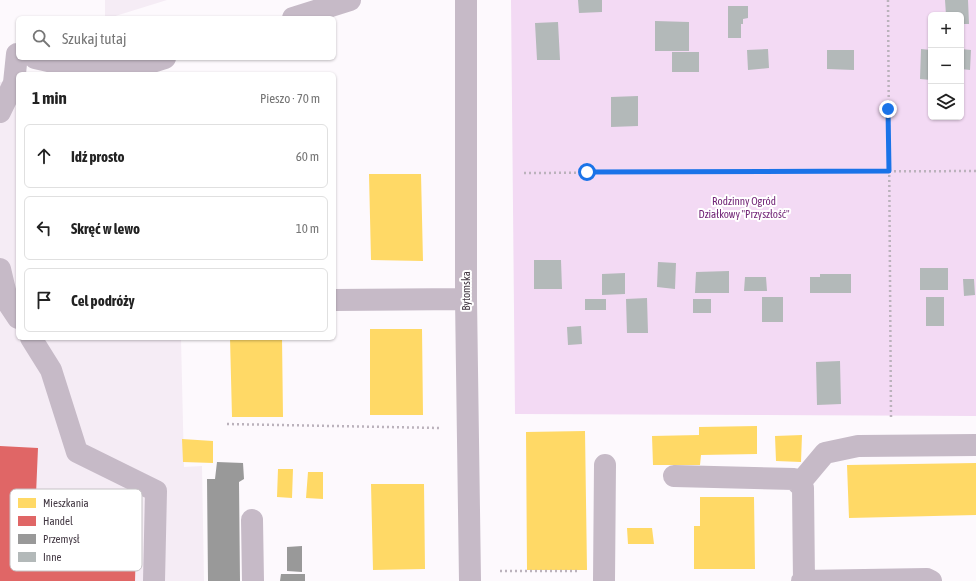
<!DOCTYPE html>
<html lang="pl">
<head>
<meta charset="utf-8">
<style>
	:root { --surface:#fff; --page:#f2f2f2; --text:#222; --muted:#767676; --line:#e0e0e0 }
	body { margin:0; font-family:"Asap Condensed",sans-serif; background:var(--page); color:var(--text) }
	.controls { position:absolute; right:12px; top:12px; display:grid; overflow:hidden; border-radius:6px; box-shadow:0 1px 3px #0004 }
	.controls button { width:36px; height:36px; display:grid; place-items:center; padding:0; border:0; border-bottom:1px solid var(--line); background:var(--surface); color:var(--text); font:20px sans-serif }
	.stop { position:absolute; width:12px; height:12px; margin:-9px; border:3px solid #1a73e8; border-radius:50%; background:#fff }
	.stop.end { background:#1a73e8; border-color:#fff; box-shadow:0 1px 4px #0008 }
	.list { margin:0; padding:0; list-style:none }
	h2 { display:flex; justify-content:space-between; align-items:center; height:52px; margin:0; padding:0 16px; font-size:17px }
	h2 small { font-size:13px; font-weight:400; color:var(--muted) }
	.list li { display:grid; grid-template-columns:26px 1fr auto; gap:12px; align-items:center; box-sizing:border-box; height:64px; margin:0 8px 8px; padding:0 8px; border:1px solid var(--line); border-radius:6px }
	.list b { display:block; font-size:15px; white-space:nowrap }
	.list em { font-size:13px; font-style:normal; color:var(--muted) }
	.icon { flex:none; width:22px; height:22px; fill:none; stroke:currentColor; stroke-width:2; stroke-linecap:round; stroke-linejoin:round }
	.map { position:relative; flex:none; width:976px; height:581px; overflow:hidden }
	.search { position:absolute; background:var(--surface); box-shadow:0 1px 3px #0004; left:16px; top:16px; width:320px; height:44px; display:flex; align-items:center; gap:10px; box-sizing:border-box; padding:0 14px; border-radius:6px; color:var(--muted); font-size:15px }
	.panel { position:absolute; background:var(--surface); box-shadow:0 1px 3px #0004; left:16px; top:72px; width:320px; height:268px; border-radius:6px }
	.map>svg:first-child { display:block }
</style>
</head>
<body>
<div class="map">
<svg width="976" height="581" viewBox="0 0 976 581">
	<rect width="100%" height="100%" fill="#fdf9fd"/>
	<path fill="#f5ecf5" d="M105 0H167L109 18H105Z
		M0 82 14 83 18 89V338H181L184 467 202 466 204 581H0Z"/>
	<path fill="#f3daf4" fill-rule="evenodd" d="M511 0H976V416L515 414ZM931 15H961V117H931Z"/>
	<path fill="#ffd966" d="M369 174H421L423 261 371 260Z
		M370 329H422L423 415H370Z
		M230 338H282L283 417H232Z
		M757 426V454L701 455 700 465H653L652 436 699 435V427Z
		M585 431 587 570H527L526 432Z
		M802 435 801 462 776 461 775 436Z
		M182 439 213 441V463L183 462Z
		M976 463V515L849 518 847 465Z
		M278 469H293L292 498 277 497Z
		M308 472H323V499L306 498Z
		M371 484H424L425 569 373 570Z
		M700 497H754L755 569H694V526H700Z
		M627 528H652L654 544H628Z"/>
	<path fill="#e06666" d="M0 446 38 448 34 541 136 546 135 581H0Z"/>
	<path fill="#999" d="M217 462 243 463 244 479 239 482 240 581H208L207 479H215Z
		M302 546V572L287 571V547Z
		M281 574H305V581H280Z"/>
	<path fill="#b3b9b9" d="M578 0H602V12L579 13Z
		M945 0H968L969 24H961V15H946Z
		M728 6H748V18L743 19V24H741V38H728Z
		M655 21 689 22V51H655Z
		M558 22 560 60H537L535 23Z
		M768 49 769 68 748 70 747 50Z
		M921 49 931 50V80L920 79Z
		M961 49 971 50 970 70 961 69Z
		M827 50H854V70L827 69Z
		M672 52H699V72H672Z
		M638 96V126L611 127V97Z
		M534 260H561L562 289H534Z
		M658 262 676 263 675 289 657 287Z
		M920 268H948V290H920Z
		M729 271V293H695L696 272Z
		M625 273V294L602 295V274Z
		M820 274H851V293H810V277H820Z
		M745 277H766L767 291H744Z
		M963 279H974L975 295 964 296Z
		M762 297H783V322H762Z
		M926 297H944V326H926Z
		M647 298 648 333H627L626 299Z
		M585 299H606V310H585Z
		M693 299H711V313H693Z
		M581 326 582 344 568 345 567 327Z
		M840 361 841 404 817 405 816 362Z"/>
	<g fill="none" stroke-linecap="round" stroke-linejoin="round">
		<path stroke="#bbb2bc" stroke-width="2.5" stroke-dasharray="2 3" stroke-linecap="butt" d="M888 0 891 418
			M524 173 976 171
			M227 424 440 428
			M500 571H577"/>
		<path stroke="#c6bac7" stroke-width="22" d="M466 0V299L470 581
			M293 18 350 0
			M35 58 88 70 133 68 165 58
			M0 112 14 83 17 54
			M0 269 8 303 18 318
			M334 300 466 299
			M31 338 51 370 77 452 156 491 154 581
			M674 476 794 479 803 488 804 581
			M799 484 825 453 858 446 976 445
			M252 520 253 581
			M604 581 605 465
			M802 581 927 579 931 581"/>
	</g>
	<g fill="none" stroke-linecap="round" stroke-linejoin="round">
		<path stroke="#1a73e8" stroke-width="5" d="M587 172 889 171 888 109"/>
	</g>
	<g text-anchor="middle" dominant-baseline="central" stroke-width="4" stroke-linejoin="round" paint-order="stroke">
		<g font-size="11" fill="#712576" stroke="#fff">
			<text x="744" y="201">Rodzinny Ogród<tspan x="744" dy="13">Działkowy "Przyszłość"</tspan></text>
		</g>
		<g font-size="11" fill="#423742" stroke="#fff">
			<text transform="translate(466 291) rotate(-90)">Bytomska</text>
		</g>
	</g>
	<rect x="10" y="489" width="132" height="82" rx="6" fill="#fff" stroke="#c6c3c6" stroke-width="1"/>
	<rect x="18" y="498" width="18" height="10" fill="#ffd966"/>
	<rect x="18" y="516" width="18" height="10" fill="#e06666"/>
	<rect x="18" y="534" width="18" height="10" fill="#999"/>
	<rect x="18" y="552" width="18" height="10" fill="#b3b9b9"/>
	<g font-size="11" fill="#423742">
		<text x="43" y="507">Mieszkania</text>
		<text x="43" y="525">Handel</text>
		<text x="43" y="543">Przemysł</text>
		<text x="43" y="561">Inne</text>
	</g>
</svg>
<div class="controls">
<button>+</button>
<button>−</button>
<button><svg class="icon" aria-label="layers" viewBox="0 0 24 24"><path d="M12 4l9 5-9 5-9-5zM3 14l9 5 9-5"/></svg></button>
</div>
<div class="stop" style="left:587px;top:172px"></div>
<div class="stop end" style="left:888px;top:109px"></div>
<div class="search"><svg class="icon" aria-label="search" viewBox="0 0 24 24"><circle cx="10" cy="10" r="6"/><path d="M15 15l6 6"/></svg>Szukaj tutaj</div>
<section class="panel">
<h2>1 min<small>Pieszo · 70 m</small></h2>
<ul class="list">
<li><svg class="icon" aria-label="ahead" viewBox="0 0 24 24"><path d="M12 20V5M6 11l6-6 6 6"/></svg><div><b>Idź prosto</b></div><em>60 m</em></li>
<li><svg class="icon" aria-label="left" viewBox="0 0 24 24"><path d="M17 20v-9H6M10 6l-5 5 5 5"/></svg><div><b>Skręć w lewo</b></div><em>10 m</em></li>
<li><svg class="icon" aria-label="arrive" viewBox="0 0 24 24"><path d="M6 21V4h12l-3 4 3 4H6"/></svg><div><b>Cel podróży</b></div></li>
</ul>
</section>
</div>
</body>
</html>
